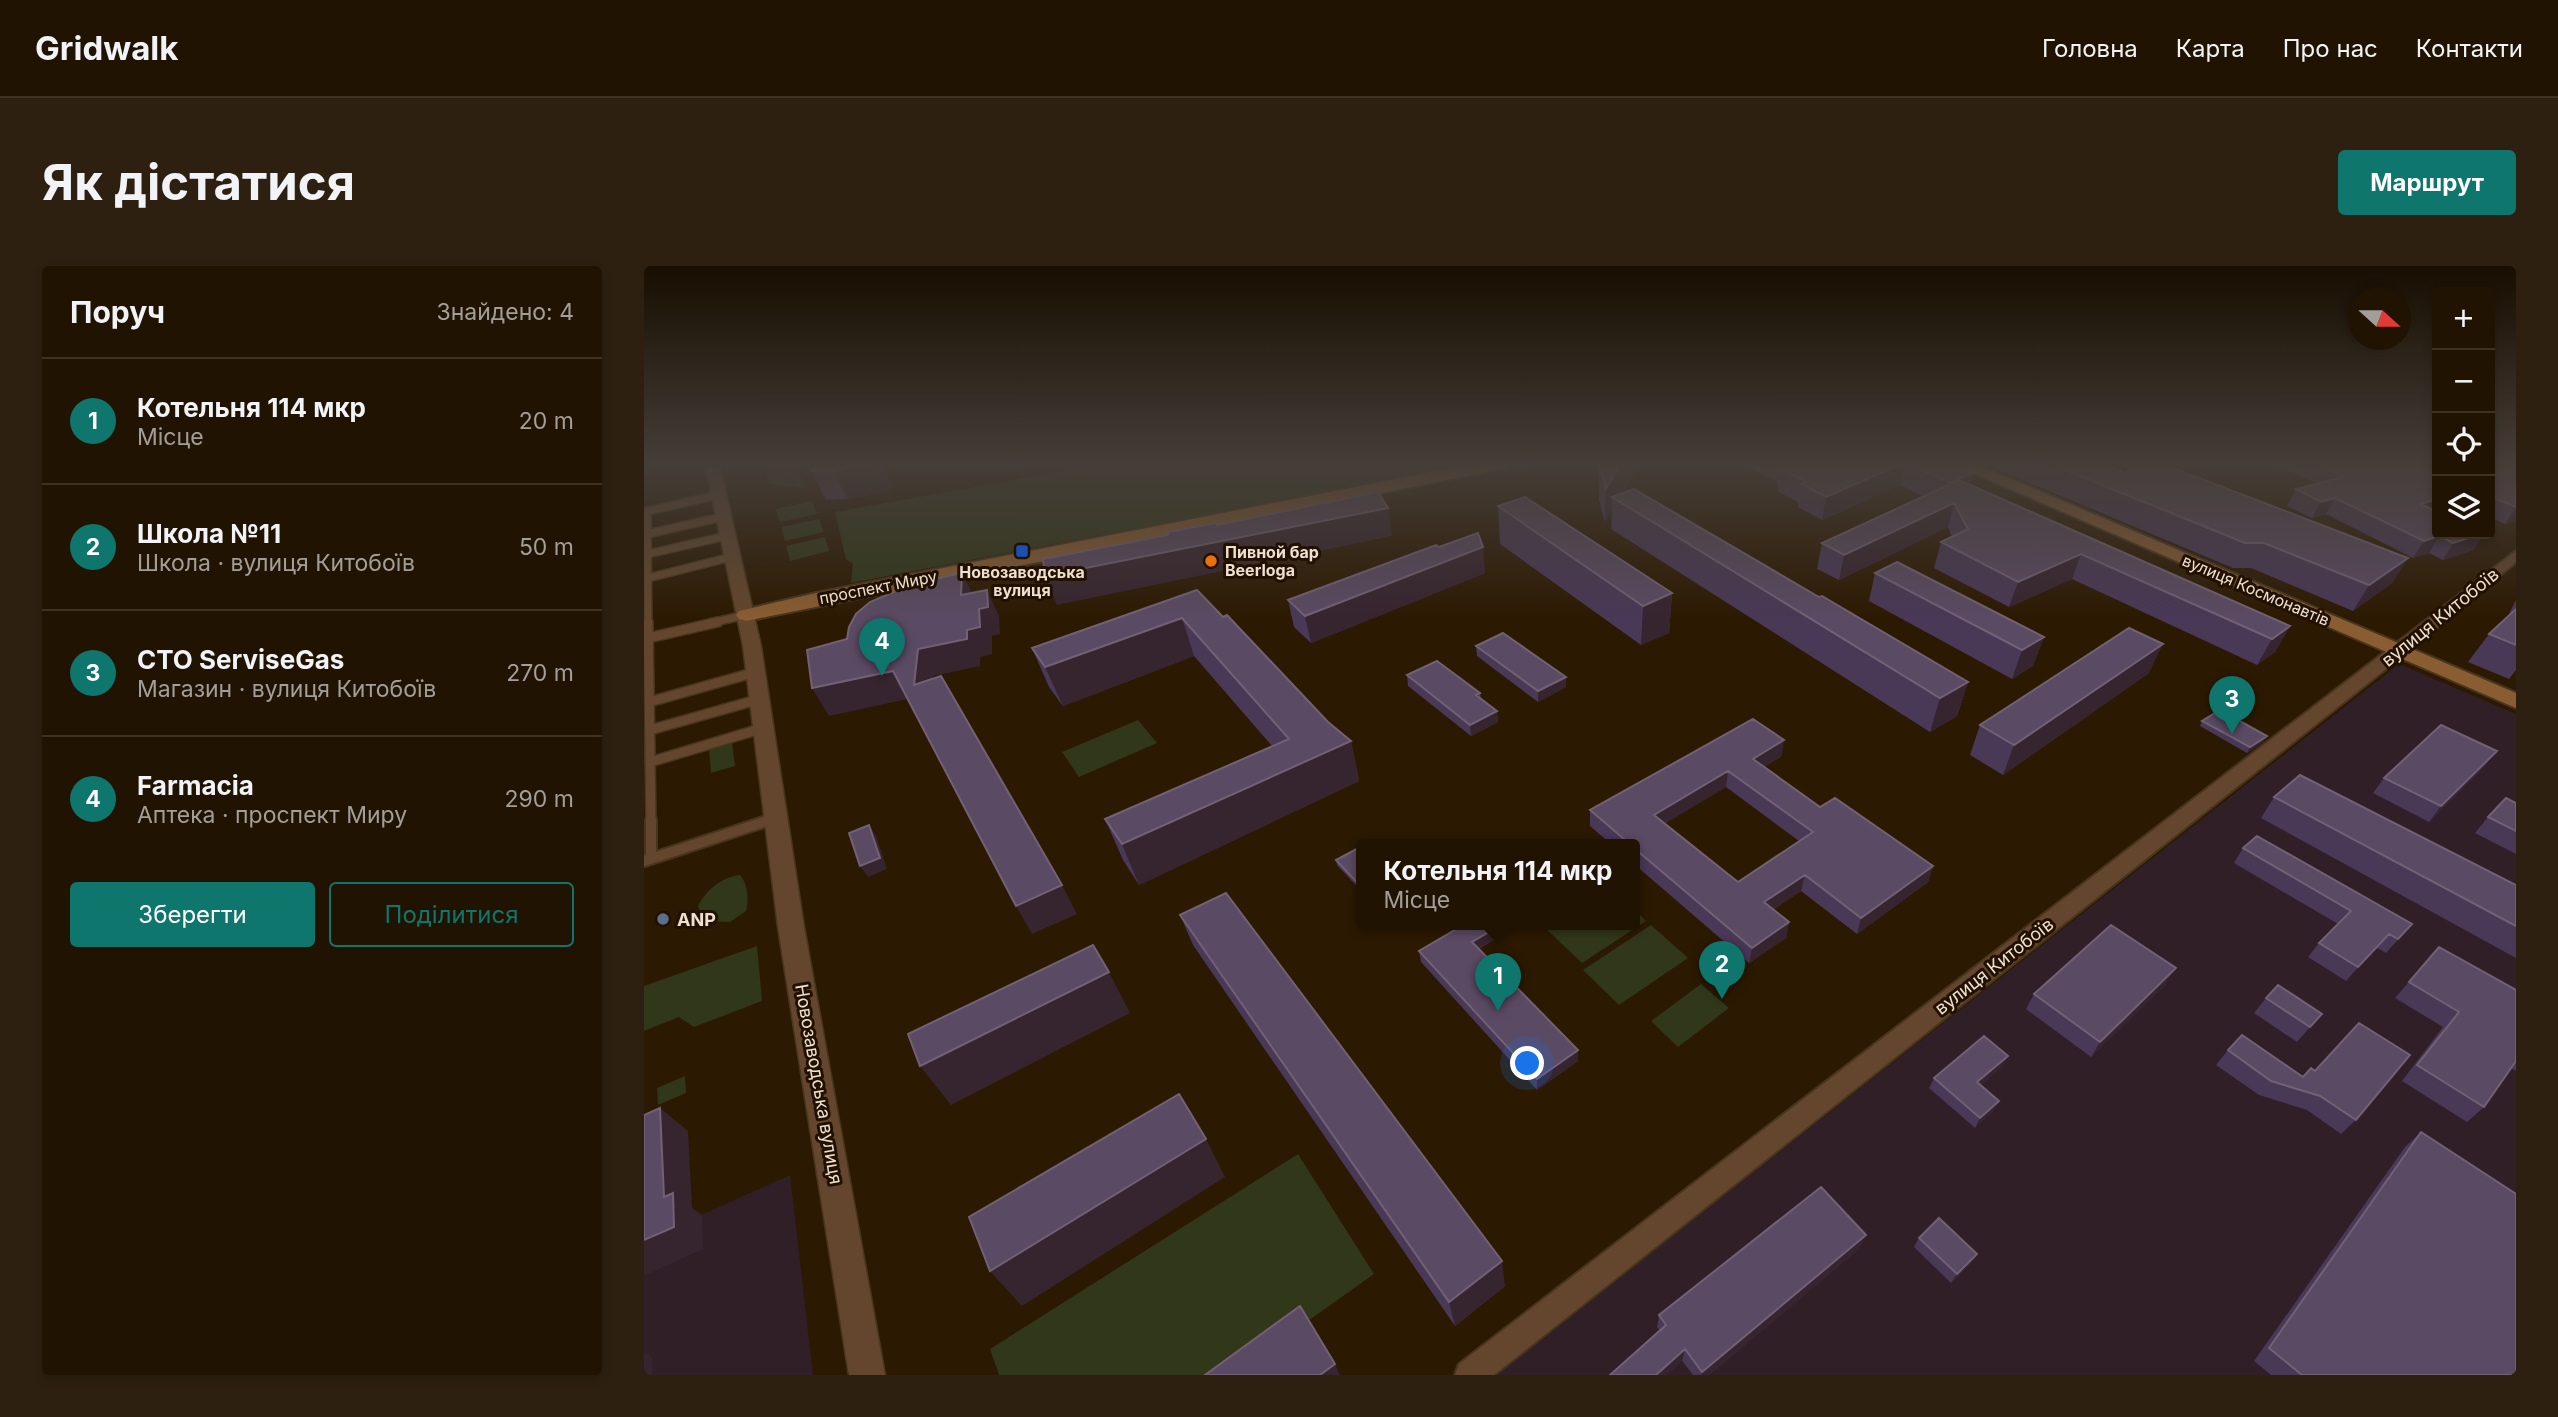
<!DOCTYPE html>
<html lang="uk">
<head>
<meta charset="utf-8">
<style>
	:root { --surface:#211301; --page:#2d2010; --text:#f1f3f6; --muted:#a29e99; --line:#3e3223; --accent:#0f766e }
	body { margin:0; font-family:Inter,sans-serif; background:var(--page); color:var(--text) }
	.controls { position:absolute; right:21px; top:21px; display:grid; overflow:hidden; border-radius:7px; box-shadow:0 4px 10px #0003 }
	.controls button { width:63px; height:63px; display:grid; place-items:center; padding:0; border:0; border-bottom:2px solid var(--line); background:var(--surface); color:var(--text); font:35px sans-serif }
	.compass { position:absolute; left:1704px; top:21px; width:63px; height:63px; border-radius:50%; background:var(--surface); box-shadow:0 4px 10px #0003; rotate:111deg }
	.you { position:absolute; left:884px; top:798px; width:24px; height:24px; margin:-18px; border:5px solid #fff; border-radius:50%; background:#1a73e8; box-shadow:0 0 0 10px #1a73e833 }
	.badge { display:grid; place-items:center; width:46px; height:46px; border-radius:50%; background:var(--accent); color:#fff; font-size:23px; font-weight:700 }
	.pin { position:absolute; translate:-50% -58px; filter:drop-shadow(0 2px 4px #0008) }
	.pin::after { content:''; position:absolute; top:37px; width:24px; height:21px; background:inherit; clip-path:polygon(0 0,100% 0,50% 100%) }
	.popup { position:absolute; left:712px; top:573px; width:284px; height:91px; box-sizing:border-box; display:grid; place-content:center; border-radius:7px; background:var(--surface); filter:drop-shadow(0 2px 5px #0005); font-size:23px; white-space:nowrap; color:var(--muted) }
	.popup b { font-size:26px; color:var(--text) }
	.popup::after { content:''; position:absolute; left:50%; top:100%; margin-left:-14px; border:14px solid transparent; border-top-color:var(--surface) }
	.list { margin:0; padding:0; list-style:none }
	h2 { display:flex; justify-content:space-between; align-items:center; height:91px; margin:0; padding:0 28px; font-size:30px }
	h2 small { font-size:23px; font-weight:400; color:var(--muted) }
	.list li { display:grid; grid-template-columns:46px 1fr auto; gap:21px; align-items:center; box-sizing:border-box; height:126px; padding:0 28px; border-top:2px solid var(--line) }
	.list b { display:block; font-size:26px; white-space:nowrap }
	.list p { margin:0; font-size:23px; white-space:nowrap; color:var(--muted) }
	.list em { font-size:23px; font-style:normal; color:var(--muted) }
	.actions { display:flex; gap:14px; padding:21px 28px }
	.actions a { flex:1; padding:16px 0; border:2px solid var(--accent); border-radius:7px; text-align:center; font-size:24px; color:var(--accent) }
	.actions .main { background:var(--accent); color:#fff }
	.icon { flex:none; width:38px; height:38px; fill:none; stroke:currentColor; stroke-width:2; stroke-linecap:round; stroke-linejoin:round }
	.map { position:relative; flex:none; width:1872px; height:1109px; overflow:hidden; border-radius:7px }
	header { display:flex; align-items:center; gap:42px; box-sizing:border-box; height:98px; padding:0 35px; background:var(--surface); border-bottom:2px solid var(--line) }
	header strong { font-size:33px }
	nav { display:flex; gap:38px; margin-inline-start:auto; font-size:24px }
	.intro { display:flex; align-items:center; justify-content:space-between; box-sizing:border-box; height:168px; padding:0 42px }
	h1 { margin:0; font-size:49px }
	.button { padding:18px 32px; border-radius:7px; background:var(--accent); color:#fff; font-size:24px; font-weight:700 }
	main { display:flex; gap:42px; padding:0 42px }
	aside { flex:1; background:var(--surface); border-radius:7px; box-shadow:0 4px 10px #0003 }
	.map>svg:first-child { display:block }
</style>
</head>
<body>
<header>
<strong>Gridwalk</strong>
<nav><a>Головна</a><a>Карта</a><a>Про нас</a><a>Контакти</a></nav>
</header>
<div class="intro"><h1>Як дістатися</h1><a class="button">Маршрут</a></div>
<main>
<aside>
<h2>Поруч<small>Знайдено: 4</small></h2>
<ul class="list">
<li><span class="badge">1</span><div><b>Котельня 114 мкр</b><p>Місце</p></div><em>20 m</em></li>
<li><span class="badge">2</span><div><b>Школа №11</b><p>Школа · вулиця Китобоїв</p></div><em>50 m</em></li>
<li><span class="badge">3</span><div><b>СТО ServiseGas</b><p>Магазин · вулиця Китобоїв</p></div><em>270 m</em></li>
<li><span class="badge">4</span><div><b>Farmacia</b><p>Аптека · проспект Миру</p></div><em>290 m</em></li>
</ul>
<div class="actions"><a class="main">Зберегти</a><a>Поділитися</a></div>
</aside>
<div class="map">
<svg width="1872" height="1109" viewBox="0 0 1872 1109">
	<rect width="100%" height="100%" fill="#2c1901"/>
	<path fill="#301f27" d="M1755 398 1872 448V1109H852Z
		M146 909 169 1109H0V975Z"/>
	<path fill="#313719" d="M464 197H781L785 203 782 206 207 317 209 298 202 293 191 246Z
		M142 205 155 207 163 223 125 217 122 209Z
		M168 235 173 248 136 256 132 243Z
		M175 253 180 266 141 275 137 261Z
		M181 271 185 285 146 295 142 280Z
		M494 454 513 477 435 511 418 486Z
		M88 476 91 500 67 507 65 483Z
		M96 609C104 618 105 634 102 645L86 656 59 655 54 640C62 624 78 611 96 609Z
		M991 644 1002 655 938 697 898 659H990Z
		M1007 659 1044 692 975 739 939 704Z
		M113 680 118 735 50 761 35 751 0 765V720Z
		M1057 718 1085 742 1034 781 1007 755Z
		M41 810 42 827 14 839 13 822Z
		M654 888 730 1008 588 1109H355L346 1083Z"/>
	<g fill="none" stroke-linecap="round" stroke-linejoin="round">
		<g stroke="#47351e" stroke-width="10">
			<path id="service-far2" d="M3 245 4 357
				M0 246 74 229
				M3 268 78 251
				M4 288 82 270
				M4 312 87 291
				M66 357 102 349"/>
		</g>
		<g stroke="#47351e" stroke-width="12">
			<path id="service-far1" d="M4 356 7 556
				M4 372 74 356
				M5 436 112 406
				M6 464 116 433
				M6 496 119 462
				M120 556 131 552"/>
		</g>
		<g stroke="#47351e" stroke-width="14">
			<path id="service" d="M7 554V592
				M0 595 126 554"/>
		</g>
		<g stroke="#47351e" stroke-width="4">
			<path id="minor" d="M1872 285V296L1762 387 850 1109H811L815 1098Z"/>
		</g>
		<g stroke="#47351e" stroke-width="3">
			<path id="tertiary" d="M61 197H75L117 380 160 661 241 1109H205L134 661 99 380Z"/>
		</g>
		<g stroke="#47351e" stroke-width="4">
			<path id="secondary" d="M833 197H869L861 202 102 355 95 353 92 349 95 345 172 327Z
				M1306 197H1329L1872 427V442Z"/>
		</g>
		<use href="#service-far2" stroke="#63462d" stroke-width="7"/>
		<use href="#service-far1" stroke="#63462d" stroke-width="9"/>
		<use href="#service" stroke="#63462d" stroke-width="10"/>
		<use href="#minor" fill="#63462d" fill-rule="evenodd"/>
		<use href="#tertiary" fill="#63462d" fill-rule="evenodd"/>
		<use href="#secondary" fill="#8a5c31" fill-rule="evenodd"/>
	</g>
	<path fill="#493856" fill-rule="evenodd" d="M163 197H237L250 224 204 233 182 234Z
		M1097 197H1308L1326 219 1646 360 1631 386 1613 399 1428 313 1365 341 1290 302 1297 276 1308 271 1304 261 1195 314 1173 303 1178 277 1279 230 1256 219 1178 254 1154 241V236L1133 225 1134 216Z
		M1338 197H1457L1483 208 1764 292 1748 317 1709 345 1607 302H1589Z
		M1634 197H1793V268H1839L1829 284 1799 294 1785 287 1769 292 1682 248 1668 252 1643 240 1652 223 1673 218 1634 199Z
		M1846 197H1872V255L1861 258 1846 251Z
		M955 200 993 203 978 228 1175 331 1324 416 1313 450 1286 466 967 263 968 245 961 256 955 234Z
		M854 240 1028 327 1025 367 997 379 856 278Z
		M841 307 667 377 650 361 644 334Z
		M1231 307 1400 371 1389 400 1368 413 1225 335Z
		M553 324 684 456 707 475 715 515 495 619 479 594 461 553 628 480 550 390 419 440 405 421 388 382Z
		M1872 334V404L1865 413 1824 396 1845 368 1866 348H1865Z
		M832 380 922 421 894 436 833 390Z
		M1505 407 1359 509 1326 489 1336 459Z
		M763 409 836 427 837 432 853 445 854 456 827 470 764 420Z
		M1558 455 1620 475 1603 487 1556 460Z
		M1138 490 1120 501 1176 541 1289 600 1284 616 1213 668 1157 625 1130 643 1145 656 1142 672 1105 697 990 598V579H968L946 560V544ZM1082 521 1155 575 1094 616 1021 557Z
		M1840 501 1785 556 1729 527 1740 512Z
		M1630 531 1872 619V692L1617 552Z
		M1872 537V588L1831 567 1844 551Z
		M718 580V626L693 599 692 594Z
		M1599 582 1768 658 1742 687 1733 682 1702 715 1664 691 1675 677 1694 658 1590 597Z
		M536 649 861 1020 811 1060 549 679Z
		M809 659H846L851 673 835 683 934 784V795L893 824 777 696 775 685 810 664Z
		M1795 681 1872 724V805L1867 802 1840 841 1823 856 1758 815 1799 761 1751 732Z
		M1522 718 1447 791 1382 743 1390 728Z
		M1622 732 1678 748 1653 776 1610 747Z
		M1598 769 1712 854 1697 868 1663 844 1615 829 1572 799 1584 784Z
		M1359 800 1336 820 1349 845 1331 862 1285 822 1290 812Z
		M1777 866 1872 1109H1627L1610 1095 1761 881Z
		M1275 972 1333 988 1327 997 1307 1017 1270 981Z
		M1217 981 1065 1109H1049L1013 1061 1015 1049Z"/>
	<path fill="#36242f" d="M226 197H237L250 224 204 233 189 205Z
		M977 197H993V203L974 235 968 231V245L961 256 962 222Z
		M1260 197H1261L1256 219 1178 254 1182 231Z
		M1329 207 1323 230 1306 217Z
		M1691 232 1682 248 1668 252 1677 236Z
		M1793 233V247L1777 238Z
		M1310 237 1304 261 1195 314 1200 289Z
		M744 242 748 270 413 339 401 310Z
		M1872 242V255L1861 258Z
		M1837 268H1839L1829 284 1799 294 1809 277Z
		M1795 270 1785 287 1769 292 1780 275Z
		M839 281 841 307 667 377 661 350Z
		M1437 288 1428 313 1365 341 1374 316Z
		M1764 292 1748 317 1709 345 1725 319Z
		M318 307 331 333 317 329Z
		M343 324 355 350 356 368 348 370V388L336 391V400L289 410 285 447 270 419 274 383 323 364Z
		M1028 327 1025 367 997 379 999 340Z
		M538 352 550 390 419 440 401 401Z
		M1646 360 1631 386 1613 399 1628 373Z
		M1400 371 1389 400 1368 413 1378 384Z
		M1519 378 1505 407 1359 509 1370 479Z
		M249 405 264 433 185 450 168 422Z
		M922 411V421L894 436V425Z
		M1324 416 1313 450 1286 466 1296 432Z
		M853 445 854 456 827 470 826 459Z
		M1623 470 1620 475 1603 487 1606 481Z
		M1140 474 1138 490 1107 509 1109 493Z
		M707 475 715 515 495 619 478 578Z
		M1853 485 1840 501 1785 556 1797 540Z
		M1084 505 1082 521 1009 565 1010 549Z
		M225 559 232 570 243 603 224 611 216 600Z
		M1289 600 1284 616 1213 668 1217 652Z
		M1161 609 1157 625 1117 652 1120 636Z
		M418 619 433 648 388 668 372 640Z
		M1145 656 1142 672 1105 697 1108 682Z
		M850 663 851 673 829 686 828 676Z
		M1745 668 1733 682 1702 715 1714 701Z
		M1532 702 1522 718 1447 791 1456 776Z
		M465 706 486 747 307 839 276 800Z
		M934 784V795L893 824V813Z
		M1364 790 1359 800 1328 827 1333 816Z
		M1355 835 1349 845 1331 862 1336 852Z
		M16 842 44 865 48 942 58 949 59 983 0 1010V974L20 931Z
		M562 873 581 911 378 1040 346 1005Z
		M1222 969 1217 981 1065 1109H1057L1058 1106Z
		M1333 988 1327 997 1307 1017 1313 1008Z
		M858 995 861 1020 811 1060 805 1036Z
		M1041 1083 1038 1095 1023 1109H1012Z
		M0 1086 8 1091V1109H0Z
		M691 1098 696 1109H676Z"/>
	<path fill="#5b4a63" stroke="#726175" stroke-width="2" fill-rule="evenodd" d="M163 197H226L189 205H167Z
		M957 197H977L962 222 955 200Z
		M1146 197H1260L1182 231 1157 218 1163 216 1136 203 1147 198Z
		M1263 197H1308L1329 207 1306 217Z
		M1404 197H1457L1483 208 1488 197H1516L1764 292 1725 319 1620 277H1601Z
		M1672 197H1793V233L1777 238 1793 246V268H1837L1809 277 1795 270 1780 275 1691 232 1677 236 1652 223 1700 211Z
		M1846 197H1872V241L1846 230Z
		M1315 214 1646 360 1628 373 1437 288 1374 316 1297 276 1324 263 1310 237 1200 289 1178 277Z
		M990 223 1175 331 1178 330 1324 416 1296 432 968 231Z
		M734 226 744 242 401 310 399 293 524 269V266L572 257 573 259Z
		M881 231 1028 327 999 340 854 240Z
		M834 267 839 281 661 350 644 334 792 279 795 281Z
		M1253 296 1400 371 1378 384 1231 307Z
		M318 307 317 329 343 324 344 341 335 343 336 361 323 364V373L274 383 270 419 297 410 418 619 372 640 249 405 168 422 163 384 203 373 205 361 212 348 226 336 268 318Z
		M553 324 579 351 583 349 684 456 707 475 478 578 461 553 645 473 538 352 401 401 388 382Z
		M1872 343V379L1845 368Z
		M1485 362 1519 378 1370 479 1336 459Z
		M859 367 922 411 894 425 832 380Z
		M793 395 836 427 832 429 853 445 826 459 763 409Z
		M1576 444 1623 470 1606 481 1558 455Z
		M1109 453 1140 474 1109 493 1176 541 1191 532 1289 600 1217 652 1161 609 1120 636 1145 656 1108 682 990 582V579H987L946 544ZM1084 505 1169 566 1094 616 1010 549Z
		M1797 459 1853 485 1797 540 1740 512Z
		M1656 509 1872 619V660L1630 531Z
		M1862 532 1872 537V565L1844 551Z
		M225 559 236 592 216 600 205 567Z
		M1613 570 1768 658 1754 673 1745 668 1714 701 1675 677 1707 645 1599 582Z
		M718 580V622L692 594Z
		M582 627 858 995 805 1036 536 649Z
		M812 659H846L850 663 828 676 934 784 893 813 775 685 814 662Z
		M1467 659 1532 702 1456 776 1390 728Z
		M449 679 465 706 276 800 264 768Z
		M1795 681 1872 724V795L1840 841 1773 799 1815 746 1765 716Z
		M1634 719 1678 748 1666 761 1622 732Z
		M1715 757 1766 789 1712 854 1676 830 1627 815 1584 784 1598 769 1659 811 1667 802 1671 805Z
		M1340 770 1364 790 1333 816 1355 835 1336 852 1290 812Z
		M535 828 562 873 346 1005 325 951Z
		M16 842 20 931 29 927 30 961 0 974V849Z
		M1777 866 1872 928V1109H1658L1625 1082Z
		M1177 921 1222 969 1058 1106 1041 1083 1012 1109H966L1022 1059 1015 1049Z
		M1295 952 1333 988 1313 1008 1275 972Z
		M656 1040 691 1098 676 1109H561Z"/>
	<linearGradient id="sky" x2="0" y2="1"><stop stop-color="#180e01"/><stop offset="0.56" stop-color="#453e38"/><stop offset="1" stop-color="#453e38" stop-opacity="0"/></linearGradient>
	<rect width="1872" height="353" fill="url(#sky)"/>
	<rect fill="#1a4fb4" stroke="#221000" stroke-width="2.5" x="371" y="278" width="14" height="14" rx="3.5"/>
	<circle fill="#e8710a" stroke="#221000" stroke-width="2.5" cx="567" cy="295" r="7"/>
	<circle fill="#5c6f8a" stroke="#221000" stroke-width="2.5" cx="19" cy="653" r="7"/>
	<g text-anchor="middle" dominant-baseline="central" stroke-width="6" stroke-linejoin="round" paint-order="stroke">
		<g font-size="16" font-weight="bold" fill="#eee0d1" stroke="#221000" text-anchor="start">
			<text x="581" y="286">Пивной бар<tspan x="581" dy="18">Beerloga</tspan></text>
			<text x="378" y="306" text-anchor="middle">Новозаводська<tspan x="378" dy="18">вулиця</tspan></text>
		</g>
		<g font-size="16" fill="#eee0d1" stroke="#221000">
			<text transform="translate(234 321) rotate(-11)">проспект Миру</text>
			<text transform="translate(1612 324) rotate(23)">вулиця Космонавтів</text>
		</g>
		<g font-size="18" fill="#eee0d1" stroke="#221000">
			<text transform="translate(1796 351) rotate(-39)">вулиця Китобоїв</text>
			<text transform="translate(1350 700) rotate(-38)">вулиця Китобоїв</text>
			<text transform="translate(175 818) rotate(80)">Новозаводська вулиця</text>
		</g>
		<g font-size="18" font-weight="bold" fill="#eee0d1" stroke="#221000" text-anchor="start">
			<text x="33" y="653">ANP</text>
		</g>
	</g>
</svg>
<div class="controls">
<button>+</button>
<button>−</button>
<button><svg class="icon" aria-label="locate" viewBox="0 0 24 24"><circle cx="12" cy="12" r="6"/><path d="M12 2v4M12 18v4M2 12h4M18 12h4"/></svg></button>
<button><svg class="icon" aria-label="layers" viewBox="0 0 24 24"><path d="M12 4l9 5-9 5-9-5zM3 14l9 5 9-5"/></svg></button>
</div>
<svg class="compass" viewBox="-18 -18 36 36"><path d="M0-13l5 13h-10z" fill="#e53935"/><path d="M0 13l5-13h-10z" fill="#a29e99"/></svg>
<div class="you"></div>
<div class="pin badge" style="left:854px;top:745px">1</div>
<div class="popup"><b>Котельня 114 мкр</b>Місце</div>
<div class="pin badge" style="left:1078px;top:733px">2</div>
<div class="pin badge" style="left:1588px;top:468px">3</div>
<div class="pin badge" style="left:238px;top:410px">4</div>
</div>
</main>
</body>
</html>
